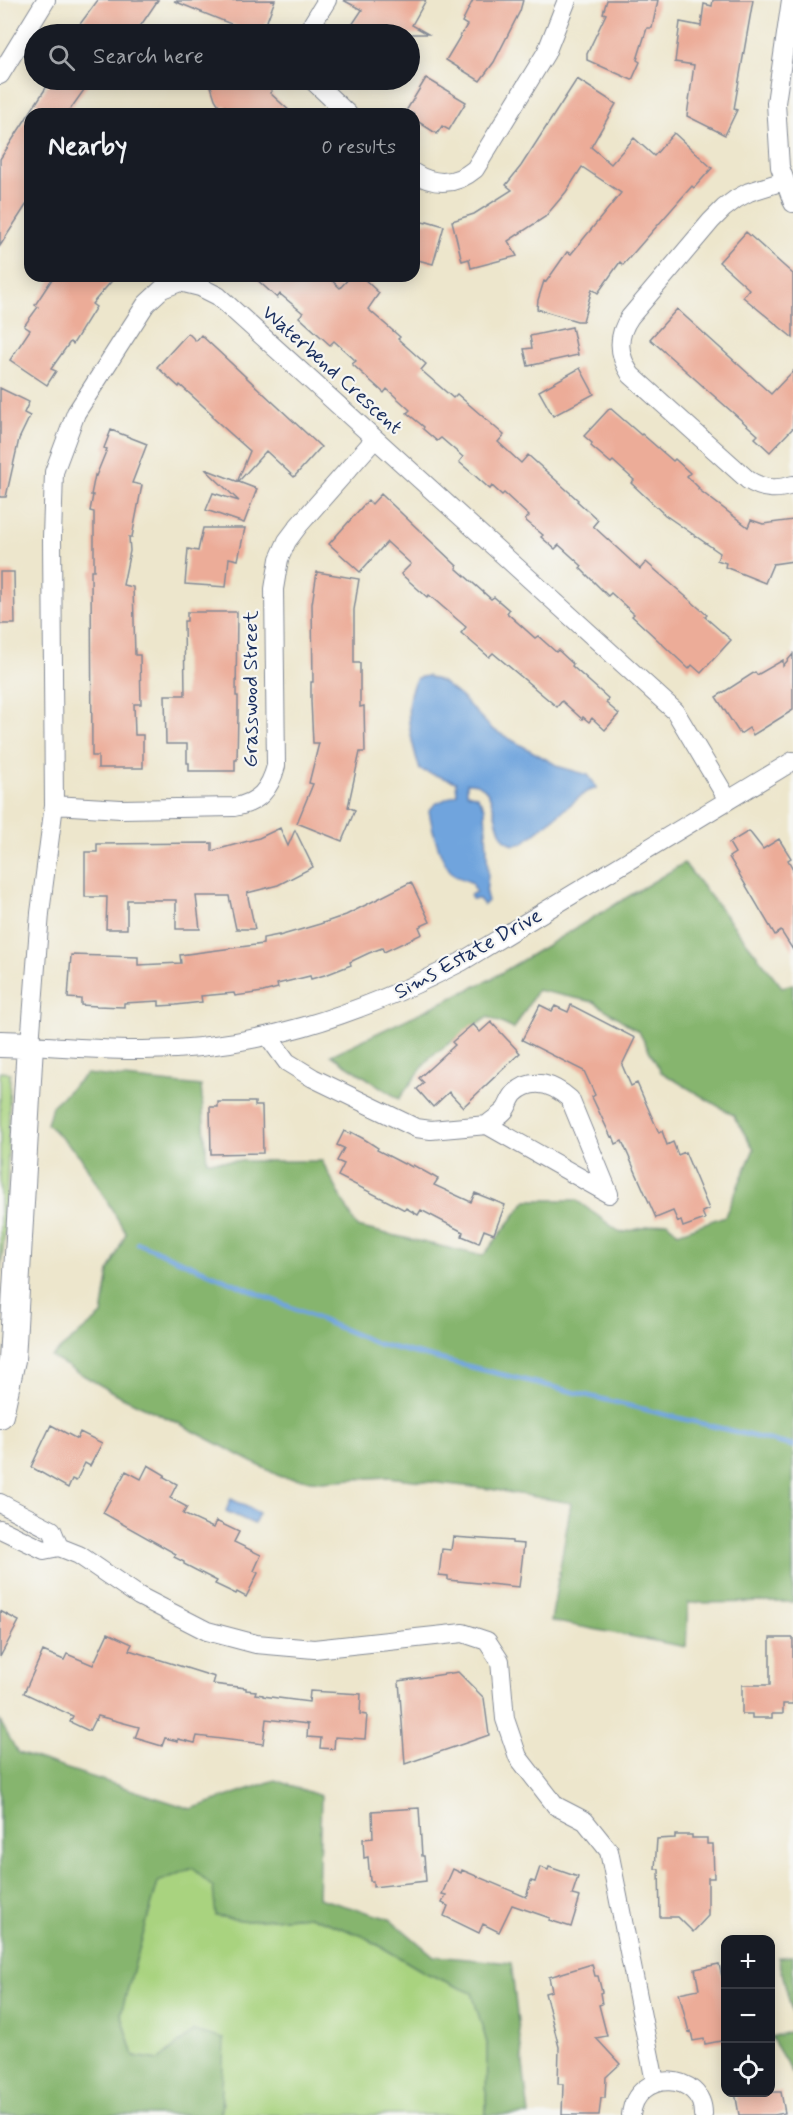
<!DOCTYPE html>
<html lang="en">
<head>
<meta charset="utf-8">
<style>
	:root { --surface:#171b24; --page:#20242c; --text:#f1f3f6; --muted:#9ea1a6; --line:#363941 }
	body { margin:0; font-family:Mynerve,sans-serif; background:var(--page); color:var(--text) }
	.controls { position:absolute; right:18px; bottom:18px; display:grid; overflow:hidden; border-radius:12px; box-shadow:0 3px 15px #0003 }
	.controls button { width:54px; height:54px; display:grid; place-items:center; padding:0; border:0; border-bottom:2px solid var(--line); background:var(--surface); color:var(--text); font:30px sans-serif }
	.list { margin:0; padding:0; list-style:none }
	h2 { display:flex; justify-content:space-between; align-items:center; height:78px; margin:0; padding:0 24px; font-size:26px }
	h2 small { font-size:20px; font-weight:400; color:var(--muted) }
	.icon { flex:none; width:33px; height:33px; fill:none; stroke:currentColor; stroke-width:2; stroke-linecap:round; stroke-linejoin:round }
	.map { position:relative; flex:none; width:793px; height:2115px; overflow:hidden }
	.search { position:absolute; background:var(--surface); box-shadow:0 3px 15px #0003; left:24px; top:24px; width:396px; height:66px; display:flex; align-items:center; gap:15px; box-sizing:border-box; padding:0 21px; border-radius:33px; color:var(--muted); font-size:22px }
	.panel { position:absolute; background:var(--surface); box-shadow:0 3px 15px #0003; left:24px; top:108px; width:396px; height:174px; border-radius:18px }
	.map>svg:first-child { display:block }
</style>
</head>
<body>
<div class="map">
<svg width="793" height="2115" viewBox="0 0 793 2115">
	<rect width="100%" height="100%" fill="#f6f6f2"/>
	<filter id="ink" filterUnits="userSpaceOnUse"><feTurbulence type="fractalNoise" baseFrequency=".0167" numOctaves="2"/><feDisplacementMap in="SourceGraphic" scale="12" xChannelSelector="R" yChannelSelector="G"/><feConvolveMatrix kernelMatrix="1 2 1 2 8 2 1 2 1" color-interpolation-filters="sRGB"/></filter>
	<filter id="wash" filterUnits="userSpaceOnUse"><feTurbulence type="fractalNoise" baseFrequency=".008" numOctaves="4" result="noise"/><feDisplacementMap in="SourceGraphic" scale="24" xChannelSelector="R" yChannelSelector="G"/><feGaussianBlur stdDeviation="1.35" result="paint"/><feColorMatrix in="noise" values="0 0 0 0 0 0 0 0 0 0 0 0 0 0 0 0 0 1.4 0 .05"/><feComposite in="paint" operator="in"/></filter>
	<g filter="url(#wash)">
		<rect width="100%" height="100%" fill="#ede6cc"/>
		<path fill="#a9d37f" stroke="#62816e" stroke-width="1.5" d="M0 1072 10 1073 6 1224 0 1273Z
			M194 1868 247 1921 309 1916 363 1936 424 1972 473 1993 487 2043 486 2115H221L223 2103 194 2031 159 2060 134 2056 121 2013 158 1881Z"/>
		<path fill="#86b56e" stroke="#507266" stroke-width="1.5" d="M684 863 782 987 793 984V1602L688 1603 686 1647 551 1621 571 1503 490 1489 388 1477 321 1481 281 1477 180 1424 116 1394 51 1357 102 1315 109 1271 126 1233 80 1156 47 1124 52 1106 86 1074 201 1086 207 1161H322L357 1227 483 1256 527 1200H576L621 1233 667 1222 678 1233 725 1216 754 1149 733 1115 661 1072 639 1032 594 1002 537 990 514 1029 488 1017 431 1056 399 1099 331 1055 491 979Z
			M0 1721 18 1753 191 1809 275 1780 321 1796 318 1898 390 1919 434 1956 511 1963 529 2115H486L487 2043 472 1993 424 1972 363 1936 309 1916 247 1921 216 1916 213 1888 193 1868 158 1882 121 2013 134 2056 159 2060 194 2031 224 2039 221 2115H0Z
			M793 1956V2016L778 1957Z
			M793 2031V2074L771 2037Z"/>
		<path fill="#70a4dd" stroke="#466a9e" stroke-width="1.5" d="M427 676 442 682 461 697 492 729 560 767 588 775 594 783 596 788 586 792 523 843 514 845C510 843 505 841 503 837 491 820 498 781 467 783V793L477 796 485 808 488 875 486 894 488 901 484 905 479 899H472L470 895 476 892 472 883C467 880 458 878 454 875 440 862 432 829 429 811L435 804 457 794 456 782 420 770C412 744 400 703 417 678Z
			M231 1499 259 1513 254 1524 226 1511Z"/>
		<g fill="none" stroke-linecap="round" stroke-linejoin="round">
			<path stroke="#70a4dd" stroke-width="5" d="M138 1243 378 1344 793 1446"/>
		</g>
		<g id="blocks">
			<path fill="#ecac98" d="M98 0H158L135 34H94L80 24Z
				M275 0 262 34H248L239 31 241 28 174 1Z
				M343 0H426L412 25 428 34H346L362 10Z
				M473 0H523L520 11 494 62 480 81 446 60 467 25 462 22Z
				M607 0H658L652 28H647L637 60 640 62 632 80 587 60V54L606 14 603 13Z
				M713 0H753L734 109 737 110 725 135 687 116 694 65 675 62 680 22 701 26 704 4 712 6Z
				M426 78 466 102 449 130 442 126 437 134 414 119V114L406 111Z
				M577 79 616 104 591 147 611 164 634 138 654 156 674 133 712 168 694 188 692 186 623 265 620 262 598 293 592 289 583 321H577L537 309 538 300 544 281 546 282 567 252 571 254 621 193 582 167 566 192 545 217 508 241 517 256 471 268 469 259 462 261 452 221 474 214 512 190 506 185 521 166Z
				M51 80H91L67 114H30V199L0 246V159Z
				M209 80H263L272 91 270 93 293 114H232L225 106 221 109 215 99Z
				M414 220 426 223 427 221 444 226 433 264 414 259Z
				M746 232 793 274V338L743 297 749 289 719 262Z
				M54 276H116L92 304 96 307 73 344 70 342 51 369 56 371 47 385 10 360 30 330 24 326 38 307 35 305Z
				M253 276H327L340 288 351 276H361L379 293 368 309 400 337 398 339 426 364 421 370 453 398 457 394 504 435 498 442 521 463 528 455 578 500 577 501 598 520 593 526 640 569 646 562 707 615 705 617 731 640 701 673 692 665 689 669 632 616 634 614 611 593 608 596 580 568 582 566 559 545 555 549 541 537 543 535 525 520 529 516 504 493 502 495 492 486 490 489 473 474 459 462 463 457 441 438 437 441 423 429 424 427 407 413 410 410 387 389 384 393 352 364 356 361 334 341 330 345 299 317 303 313 280 294 277 298Z
				M677 309 771 394 793 371V428L770 452 755 438 758 435 650 339Z
				M572 327 578 355 528 366 524 349 532 348 530 336Z
				M188 333 196 341 201 335 321 447 294 477 266 451 239 481 238 480 250 451 212 417 213 415 180 385 179 387 157 367Z
				M580 368 594 394 553 416 539 391Z
				M0 388 29 402 24 413 30 416 19 439 6 497H0Z
				M610 408 641 435 642 434 673 461 675 459 690 473 687 476 699 488 698 489 748 527 751 520 763 524 793 520V561L773 564 765 583 725 567 726 563 717 560 720 553 665 515 631 483 634 480 613 461 611 463 591 446 592 443 584 436Z
				M111 430 147 444 132 483 142 485 132 537H129L130 551 123 585 133 587 135 655H140L141 704H134L135 735H143V768H98V756H92L91 570H94V512L90 511 93 495H91L95 475 96 476 107 449 104 448Z
				M205 469 257 489 244 523 206 510 213 493 239 501Z
				M381 494 457 566 456 568 491 599 494 597 509 610 507 613 535 638 538 636 556 652 558 650 573 664 572 666 609 699 606 703 619 714 605 730 592 718 589 722 583 717 582 719 562 701 557 707 493 653 489 657 461 633 466 627 429 595 427 597 401 574 411 564 387 542 360 572 329 544 368 500 372 504Z
				M203 528H245L238 560 229 558 226 587 185 584 188 549 198 551Z
				M0 572H14L15 624H0Z
				M317 572 359 579 354 610V663H360V707L364 706 365 752H360L348 807 355 810 342 841 297 823 313 784 309 783 319 743H313L311 701V682H313L312 604Z
				M187 612H237L236 696H238V714L237 760H235V771H189V763H187V744H166L165 695H185L184 621H187Z
				M793 654V710L753 735 749 728 740 734 716 697 755 672 757 675 783 660V666Z
				M280 828 288 846 295 830 313 867 278 885 247 893 255 929H236L229 896H196L200 929H176V900H127V929H106L107 897H85V852H97V844L212 843V851L259 838Z
				M749 831 763 849 779 839 791 858 788 860 793 869V950L781 931 775 935 729 857 735 853 729 843Z
				M411 882 430 922 419 927 422 934 384 952 382 948 369 953 350 962 351 965 328 974 311 979 310 976 277 984 278 988 263 992 235 996 234 993 201 996 202 1002 176 1005 159 1006V1001L124 1003V1007L97 1006 81 1005V999L68 998 71 955 138 957V965L181 963 180 955 263 944V938L279 935V936L320 924 346 915Z
				M540 1005 552 1011 555 1006 568 1012 571 1005 635 1038 622 1065 631 1086 637 1083 659 1133 662 1131 667 1145 673 1142 678 1155 685 1152 709 1209 702 1212 705 1219 683 1227 681 1221 678 1222 673 1211 656 1218 622 1141 616 1144 613 1136 611 1137 592 1097 595 1095 584 1071 522 1040Z
				M491 1022 520 1053 463 1107 449 1092 433 1107 417 1089 424 1083 419 1078 455 1045 452 1042 473 1024 480 1032Z
				M218 1102H255V1106H262L263 1153 211 1154 210 1107H218Z
				M344 1131 350 1134 351 1132 364 1139 378 1148 377 1150 404 1164 405 1163 412 1167 413 1165 438 1179 434 1185 471 1202 475 1193 505 1205 494 1234 484 1230 479 1243 462 1236 463 1232 421 1210 418 1215 406 1208 405 1210 338 1176 344 1164 337 1161 344 1148 337 1145Z
				M51 1425 77 1439 80 1432 102 1443 90 1466 85 1463 76 1481 72 1479 68 1488 31 1467Z
				M148 1465 165 1475 164 1477 177 1484 170 1498 187 1507 183 1514 213 1528 216 1521 239 1532 234 1542 261 1555 254 1571 258 1573 246 1597 237 1592 236 1594 215 1584 217 1581 184 1564V1562L174 1557 176 1554 103 1513 126 1471 141 1479Z
				M453 1537 512 1541V1543L524 1544 519 1587 448 1580V1576L439 1575 442 1549 451 1550Z
				M0 1611 19 1621 0 1657Z
				M108 1633 132 1644 129 1650 215 1677 213 1684 246 1688V1690L256 1691 255 1694 263 1695V1696L309 1702 310 1691 361 1694 360 1714 367 1715 365 1739 335 1737 334 1749 320 1748 321 1738 307 1737 308 1724 266 1719 263 1744 197 1736 195 1743 178 1739V1741L165 1738 162 1746 135 1738 139 1727 98 1716 96 1720 95 1719 89 1731 70 1722 73 1716 24 1693 43 1651 64 1660 67 1654 93 1665Z
				M770 1638H793V1704H783V1714H772V1718H752V1714H742V1685H770Z
				M458 1672 484 1698 489 1735 405 1764 399 1681Z
				M419 1808 422 1856H424L426 1881 373 1887V1881H370L368 1857 364 1858 363 1839 373 1838 372 1811Z
				M675 1835H692V1838H707V1844H713L714 1878H708V1916L693 1932 678 1917H660L659 1869H655L657 1839 675 1838Z
				M540 1867 548 1870 549 1867 578 1877 572 1895 580 1897 571 1927 549 1920 550 1918 512 1905 499 1932 483 1924 479 1933 444 1916 448 1906 442 1903 446 1895 442 1894 453 1869 461 1873 462 1870 526 1897 531 1881 535 1882Z
				M592 1964 595 1976H598L602 1992 600 1993 602 2004 599 2005 607 2036 596 2038 620 2064 606 2077 605 2098H601L599 2115H562L563 2084H558L559 2047 545 1993 552 1991 549 1977Z
				M719 1964 722 1977 726 1976V2040L705 2044 704 2039 693 2041 691 2031 689 2032 679 1993 699 1989 695 1969Z
				M735 2092H781L785 2113 774 2115H739Z"/>
		</g>
	</g>
	<g filter="url(#ink)">
		<use href="#blocks" fill-opacity="0" stroke="#848a95" stroke-width="1.5"/>
		<g fill="none" stroke-linecap="round" stroke-linejoin="round">
			<g stroke="#848a95" stroke-width="20">
				<path id="street" d="M791 0 776 103 780 167 793 203
					M306 34 327 0
					M0 75 46 0
					M312 80 348 114
					M414 173C435 186 456 185 475 169L546 53 567 0
					M784 181 749 192 736 199 724 208 711 221 630 317C616 337 618 355 631 375L748 480C764 490 776 490 793 485
					M728 800 675 711 218 296 200 287 180 282 162 289 146 304 76 413 54 472 52 538 54 805 40 913 30 1045C64 1047 99 1050 134 1050 251 1052 359 1015 461 962L793 761
					M54 805 121 809 234 807C259 803 270 789 276 766L274 589 279 559 287 541 299 525 374 440
					M268 1036 287 1062 313 1078 416 1128 431 1130 487 1125 609 1194
					M487 1125C492 1120 500 1116 505 1110 509 1105 510 1098 515 1093 533 1076 554 1085 570 1099L609 1194
					M0 1503 52 1530 59 1547
					M0 1529 44 1550 59 1547 79 1555 139 1596 207 1631 256 1644 314 1649 463 1633 487 1641 500 1661 505 1719 518 1757 556 1806 585 1821 609 1851 655 2082
					M631 2115C636 2068 704 2072 703 2115"/>
			</g>
			<g stroke="#848a95" stroke-width="28">
				<path id="secondary" d="M0 1044 30 1045 12 1360 0 1415"/>
			</g>
			<use href="#street" stroke="#fff" stroke-width="18"/>
			<use href="#secondary" stroke="#fff" stroke-width="26"/>
		</g>
	</g>
	<g text-anchor="middle" dominant-baseline="central" stroke-width="4.5" stroke-linejoin="round" paint-order="stroke">
		<g font-size="21" fill="#1b2f5e" stroke="#f6f6f2">
			<text transform="translate(332 370) rotate(42)">Waterbend Crescent</text>
			<text transform="translate(251 689) rotate(-90)">Grasswood Street</text>
			<text transform="translate(468 954) rotate(-29)">Sims Estate Drive</text>
		</g>
	</g>
</svg>
<div class="controls">
<button>+</button>
<button>−</button>
<button><svg class="icon" aria-label="locate" viewBox="0 0 24 24"><circle cx="12" cy="12" r="6"/><path d="M12 2v4M12 18v4M2 12h4M18 12h4"/></svg></button>
</div>
<div class="search"><svg class="icon" aria-label="search" viewBox="0 0 24 24"><circle cx="10" cy="10" r="6"/><path d="M15 15l6 6"/></svg>Search here</div>
<section class="panel">
<h2>Nearby<small>0 results</small></h2>
<ul class="list">
</ul>
</section>
</div>
</body>
</html>
